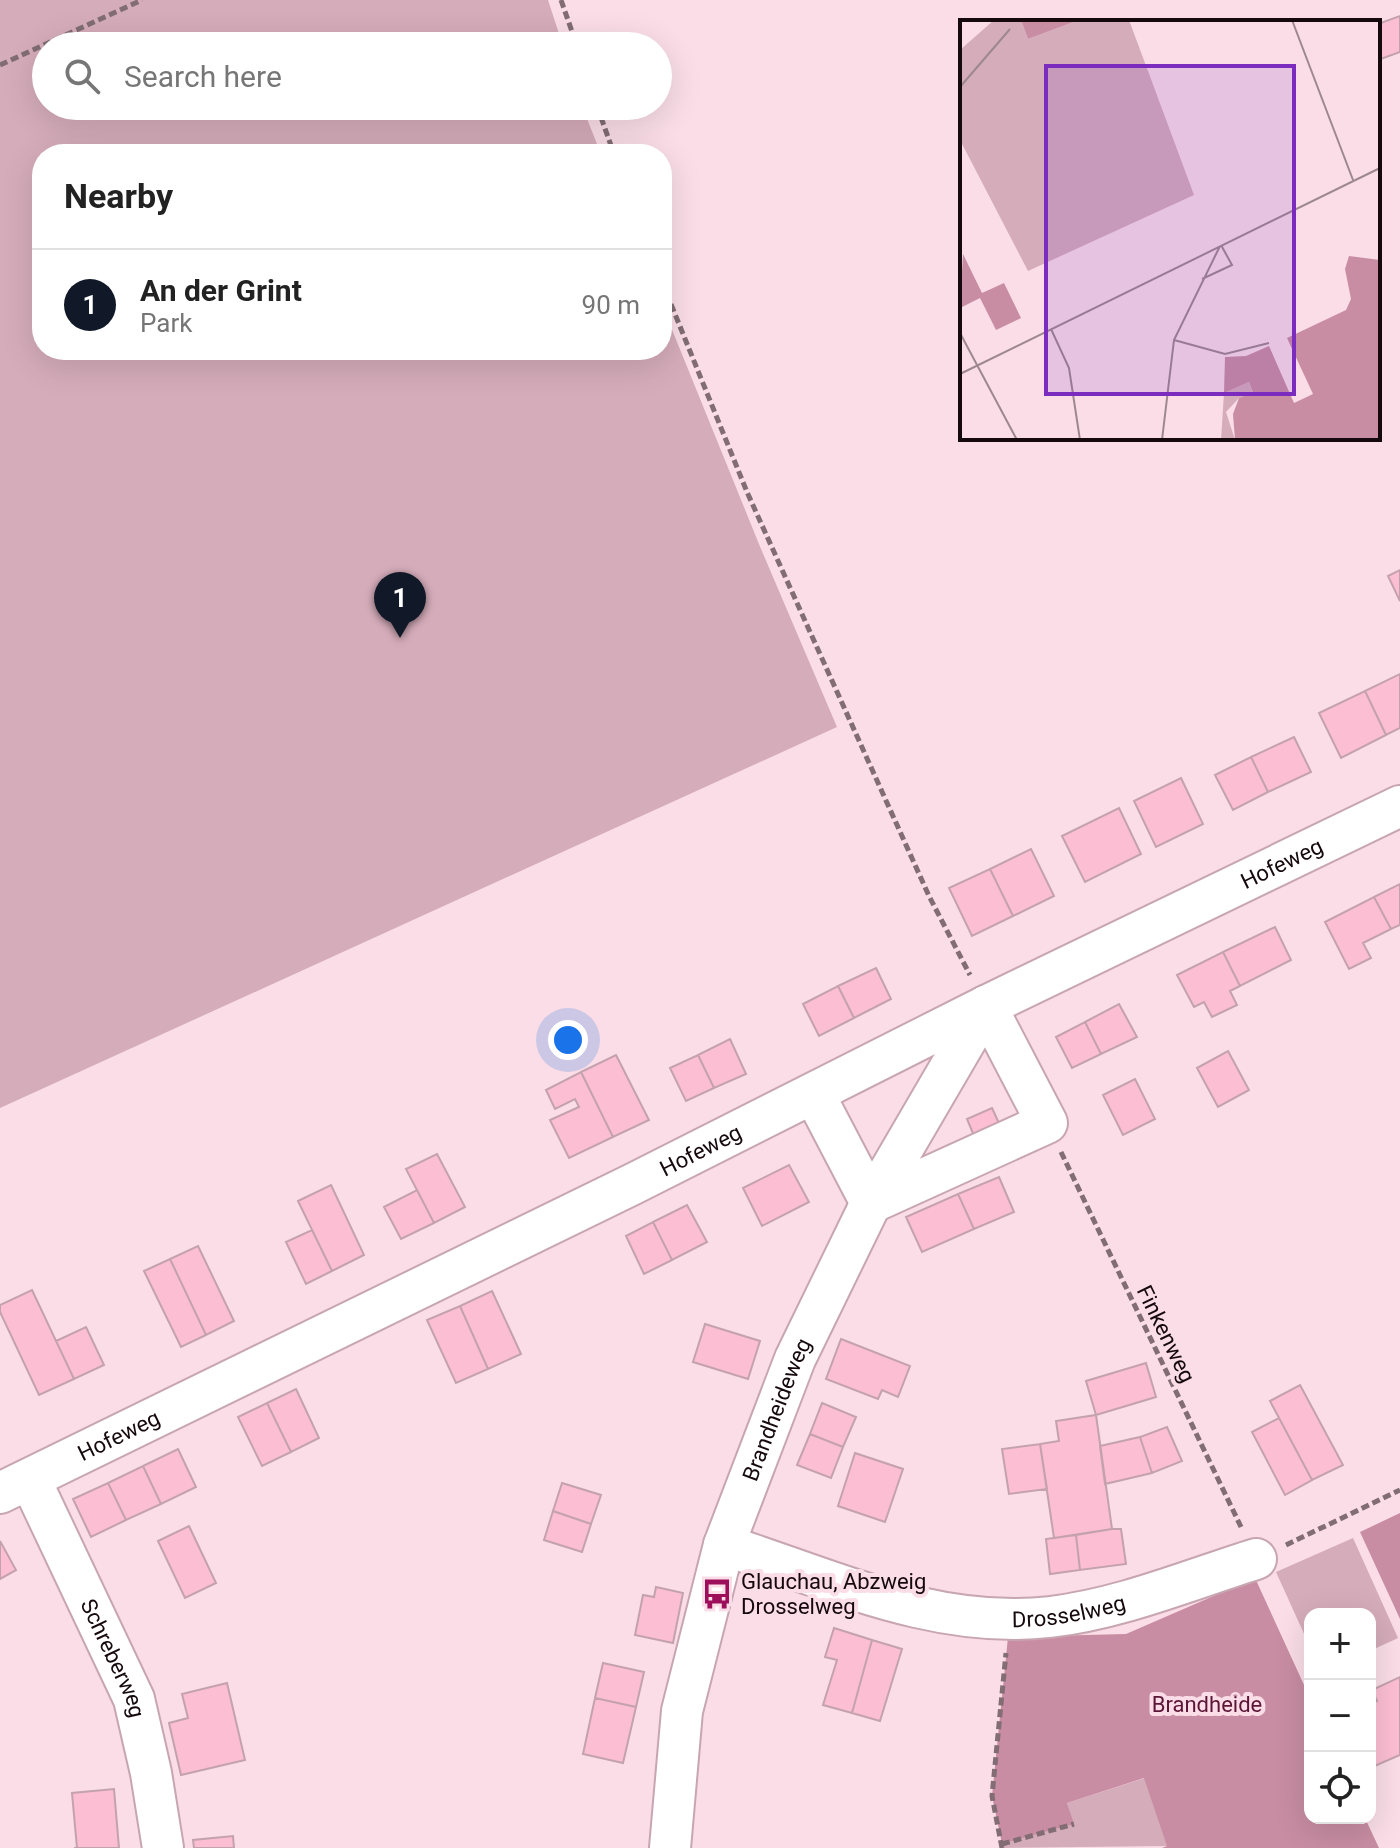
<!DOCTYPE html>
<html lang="en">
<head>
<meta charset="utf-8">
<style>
	:root { --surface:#fff; --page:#f2f2f2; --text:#222; --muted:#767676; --line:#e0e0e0; --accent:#111827 }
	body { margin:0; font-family:Roboto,sans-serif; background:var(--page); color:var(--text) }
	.controls { position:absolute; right:24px; bottom:24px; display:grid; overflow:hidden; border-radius:16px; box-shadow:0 8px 32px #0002 }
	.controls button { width:72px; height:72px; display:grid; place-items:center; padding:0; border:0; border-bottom:2px solid var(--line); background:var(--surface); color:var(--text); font:40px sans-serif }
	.you { position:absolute; left:568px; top:1040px; width:28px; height:28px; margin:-20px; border:6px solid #fff; border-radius:50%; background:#1a73e8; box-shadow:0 0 0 12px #1a73e833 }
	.badge { display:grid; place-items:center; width:52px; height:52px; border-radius:50%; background:var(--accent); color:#fff; font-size:26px; font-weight:700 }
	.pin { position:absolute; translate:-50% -66px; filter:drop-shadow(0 2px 4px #0008) }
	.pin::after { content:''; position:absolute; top:42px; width:28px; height:24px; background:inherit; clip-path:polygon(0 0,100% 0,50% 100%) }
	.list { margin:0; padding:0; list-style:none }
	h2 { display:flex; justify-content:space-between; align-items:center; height:104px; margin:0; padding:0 32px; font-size:34px }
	h2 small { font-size:26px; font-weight:400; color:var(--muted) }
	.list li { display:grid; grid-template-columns:52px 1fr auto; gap:24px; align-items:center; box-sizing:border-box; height:112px; padding:0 32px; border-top:2px solid var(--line) }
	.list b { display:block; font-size:30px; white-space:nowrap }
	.list p { margin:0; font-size:26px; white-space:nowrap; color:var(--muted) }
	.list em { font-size:26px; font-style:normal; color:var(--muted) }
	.icon { flex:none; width:44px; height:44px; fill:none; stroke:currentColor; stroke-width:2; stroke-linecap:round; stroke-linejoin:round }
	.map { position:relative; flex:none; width:1400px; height:1848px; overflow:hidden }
	.search { position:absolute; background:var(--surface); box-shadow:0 8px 32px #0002; left:32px; top:32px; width:640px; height:88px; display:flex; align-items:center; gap:20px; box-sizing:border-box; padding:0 28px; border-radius:44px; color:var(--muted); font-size:30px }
	.panel { position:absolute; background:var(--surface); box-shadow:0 8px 32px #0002; left:32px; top:144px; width:640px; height:216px; border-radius:32px }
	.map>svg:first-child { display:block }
</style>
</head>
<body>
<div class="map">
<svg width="1400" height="1848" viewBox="0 0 1400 1848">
	<rect width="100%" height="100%" fill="#fadde7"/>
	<path fill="#d5acba" d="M0 0H548L563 46H46V106H582L601 154H42V350H662V305L761 549 837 727 0 1108Z
		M1353 1538 1398 1638 1370 1651V1614H1310V1647L1276 1572Z
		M1145 1778 1168 1846 1002 1848V1844L1073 1824 1067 1803Z"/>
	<path fill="#c88da2" d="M1400 1513V1619L1360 1532Z
		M1255 1578 1310 1698V1818H1365L1379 1848H1162L1167 1846 1144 1778 1067 1803 1074 1824 1002 1844 992 1796 1008 1637 1126 1634Z"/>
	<path fill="#fcbed3" stroke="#c4a2ad" stroke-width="2" d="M1400 16V52L1378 60V24Z
		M1400 570V601L1388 576Z
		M1400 674V728L1386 735 1365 691Z
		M1365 691 1386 735 1341 758 1319 713Z
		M1294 737 1311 772 1268 792 1251 757Z
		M1251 757 1268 792 1233 810 1215 775Z
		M1181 778 1203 824 1156 847 1134 801Z
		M1119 808 1141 854 1085 882 1062 836Z
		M1031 849 1054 896 1013 916 990 869Z
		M990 869 1013 916 972 936 949 888Z
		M1400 884V925L1391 929 1374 897Z
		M1374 897 1391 929 1363 943 1371 958 1349 969 1325 922Z
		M1275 927 1291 960 1240 986 1223 952Z
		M1223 952 1240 986 1230 991 1237 1005 1212 1017 1204 1002 1194 1007 1177 975Z
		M876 968 891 999 854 1018 838 986Z
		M838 986 854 1018 819 1036 803 1004Z
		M1119 1004 1137 1037 1101 1054 1085 1022Z
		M1085 1022 1101 1054 1072 1068 1056 1037Z
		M730 1039 746 1074 714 1088 698 1055Z
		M1228 1051 1249 1090 1218 1107 1197 1068Z
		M616 1055 649 1120 613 1137 581 1072Z
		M698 1055 714 1088 686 1101 670 1068Z
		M581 1072 613 1137 569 1158 550 1120 579 1107 575 1099 555 1109 546 1090Z
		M1135 1079 1155 1119 1123 1135 1103 1095Z
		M992 1108 1003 1132 977 1143 967 1119Z
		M437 1154 465 1207 434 1223 406 1169Z
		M789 1165 809 1202 762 1226 743 1188Z
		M999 1177 1014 1212 974 1229 958 1194Z
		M331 1185 364 1255 332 1271 298 1201Z
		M417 1190 434 1223 401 1239 384 1207Z
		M958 1194 974 1229 922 1252 906 1217Z
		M687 1205 707 1242 672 1260 653 1222Z
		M653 1222 672 1260 644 1274 626 1236Z
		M312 1230 332 1271 306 1284 286 1242Z
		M198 1246 234 1321 206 1335 170 1259Z
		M170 1259 206 1335 181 1347 144 1271Z
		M32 1290 74 1379 39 1395 0 1312V1305Z
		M492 1291 521 1354 488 1369 460 1306Z
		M460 1306 488 1369 456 1383 427 1320Z
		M705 1324 760 1341 748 1379 693 1362Z
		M86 1327 104 1365 74 1379 56 1341Z
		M841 1339 910 1366 898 1397 882 1390 878 1399 826 1379Z
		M1146 1363 1156 1397 1096 1415 1086 1381Z
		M1300 1385 1343 1465 1312 1480 1270 1401Z
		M296 1389 319 1438 291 1452 267 1403Z
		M267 1403 291 1452 262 1466 238 1417Z
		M822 1403 856 1417 843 1447 810 1434Z
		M1096 1415 1112 1529 1054 1538 1040 1444 1059 1441 1056 1421Z
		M1279 1418 1312 1480 1285 1495 1252 1432Z
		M1167 1427 1182 1461 1152 1473 1140 1437Z
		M810 1434 843 1447 831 1478 797 1465Z
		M1140 1437 1152 1473 1105 1484 1100 1446Z
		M1040 1444 1047 1489 1009 1494 1002 1449Z
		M178 1449 196 1487 161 1504 143 1466Z
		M855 1453 903 1469 885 1522 838 1506Z
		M143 1466 161 1504 126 1520 108 1483Z
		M108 1483 126 1520 91 1537 73 1499Z
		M562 1483 601 1495 591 1524 553 1511Z
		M553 1511 591 1524 582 1552 544 1540Z
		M189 1526 216 1583 185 1598 158 1541Z
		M1112 1529H1121L1126 1564 1080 1570 1076 1535Z
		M1076 1535 1080 1570 1050 1574 1046 1539Z
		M0 1541 16 1570 0 1579Z
		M656 1587 683 1593 673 1643 635 1635 643 1595 654 1597Z
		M834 1628 872 1640 852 1713 823 1705 837 1660 825 1657Z
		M872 1640 902 1649 880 1721 852 1713Z
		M603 1663 644 1672 636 1707 595 1698Z
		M1400 1677V1755L1370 1768V1704L1377 1701 1372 1690Z
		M227 1683 245 1760 181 1775 169 1723 188 1718 182 1694Z
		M595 1698 636 1707 623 1763 583 1754Z
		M114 1789 119 1848H74H77L72 1793Z
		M233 1836 234 1848H194L193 1840Z"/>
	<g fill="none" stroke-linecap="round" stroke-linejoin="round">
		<g stroke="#c8a6b1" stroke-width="44">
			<g id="minor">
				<path d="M814 1094 871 1203"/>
				<path d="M871 1203 1047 1123 986 1006"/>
				<path id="s1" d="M30 1479 134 1699 151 1773 163 1848"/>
				<path id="s2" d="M0 1493 633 1184 986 1006 1400 806"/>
				<path id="s3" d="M724 1545C830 1579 936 1630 1050 1617 1120 1609 1189 1580 1256 1559"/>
				<path id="s4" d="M670 1848 682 1711 724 1545 795 1359 871 1203 986 1006"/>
			</g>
		</g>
		<path stroke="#816d73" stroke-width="5" stroke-dasharray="8 4" stroke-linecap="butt" d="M561 0 577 46
			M0 65 142 0
			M597 106 614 154
			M662 282 747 492 929 896 970 975
			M1061 1152 1242 1529
			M1286 1545 1400 1490
			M1002 1844 1074 1824
			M1002 1848 992 1796 1006 1653"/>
		<use href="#minor" stroke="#fff" stroke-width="40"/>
	</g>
	<defs>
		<g id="bus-bare" transform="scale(2.4)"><path d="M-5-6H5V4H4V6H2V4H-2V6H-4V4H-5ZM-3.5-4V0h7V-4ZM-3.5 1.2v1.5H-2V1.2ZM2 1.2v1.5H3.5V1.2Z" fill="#9e0f5b" stroke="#fadde7" stroke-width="2.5" paint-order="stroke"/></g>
	</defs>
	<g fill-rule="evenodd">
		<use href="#bus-bare" x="717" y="1594"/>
	</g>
	<g text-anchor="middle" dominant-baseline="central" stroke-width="8" stroke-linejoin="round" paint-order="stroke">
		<g font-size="22" fill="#15090d" stroke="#fadde7">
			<text stroke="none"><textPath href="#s2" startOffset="1428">Hofeweg</textPath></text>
			<text stroke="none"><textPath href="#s2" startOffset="780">Hofeweg</textPath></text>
			<text transform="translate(1166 1334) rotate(64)">Finkenweg</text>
			<text stroke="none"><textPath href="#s4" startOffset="454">Brandheideweg</textPath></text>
			<text stroke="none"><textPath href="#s2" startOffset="132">Hofeweg</textPath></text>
			<text stroke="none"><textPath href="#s3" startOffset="356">Drosselweg</textPath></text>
			<text stroke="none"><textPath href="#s1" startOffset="198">Schreberweg</textPath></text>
		</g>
		<g font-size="22" fill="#15090d" stroke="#fadde7" text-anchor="start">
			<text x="741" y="1581">Glauchau, Abzweig<tspan x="741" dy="25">Drosselweg</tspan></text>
		</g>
		<g font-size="22" fill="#5c1536" stroke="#fadde7">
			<text x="1207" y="1704">Brandheide</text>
		</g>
	</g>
	<g transform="translate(960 20)">
		<rect width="420" height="420" fill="#fadde7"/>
		<path d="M34 0H61L68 19 119 0H169L234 175 68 251 0 120V30ZM289 362 293 374 279 378 266 392 275 420H261L264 373Z" fill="#d5acba"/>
		<path d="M61 0H119L68 19ZM3 234 22 273 44 263 61 298 36 310 20 278 0 288ZM389 236 420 240V420H275L273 394 279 378 293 373 289 362 264 373 265 337 286 336 309 326 334 383 353 374 327 318 386 290 391 279 385 249Z" fill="#c88da2"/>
		<path fill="none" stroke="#9e8890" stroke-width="2" d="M332 0 393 160M0 67 50 9M242 259 272 245 261 225M91 309 109 348 120 420M0 313 57 420M214 320 265 334 309 323M0 354 420 148M202 420 214 320 260 226"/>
		<path fill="#7b2cbf" fill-opacity="0.15" stroke="#7b2cbf" stroke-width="4" d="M86 46H334V374H86Z"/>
		<rect width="420" height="420" fill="none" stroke="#15090d" stroke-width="4"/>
	</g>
</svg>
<div class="controls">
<button>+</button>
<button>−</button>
<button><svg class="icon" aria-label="locate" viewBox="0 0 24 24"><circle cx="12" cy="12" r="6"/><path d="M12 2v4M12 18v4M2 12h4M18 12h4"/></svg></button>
</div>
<div class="you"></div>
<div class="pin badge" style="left:400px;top:638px">1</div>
<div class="search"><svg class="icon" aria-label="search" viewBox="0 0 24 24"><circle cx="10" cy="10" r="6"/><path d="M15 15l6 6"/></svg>Search here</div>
<section class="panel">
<h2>Nearby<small></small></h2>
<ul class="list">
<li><span class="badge">1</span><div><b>An der Grint</b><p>Park</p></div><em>90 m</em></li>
</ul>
</section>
</div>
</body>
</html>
